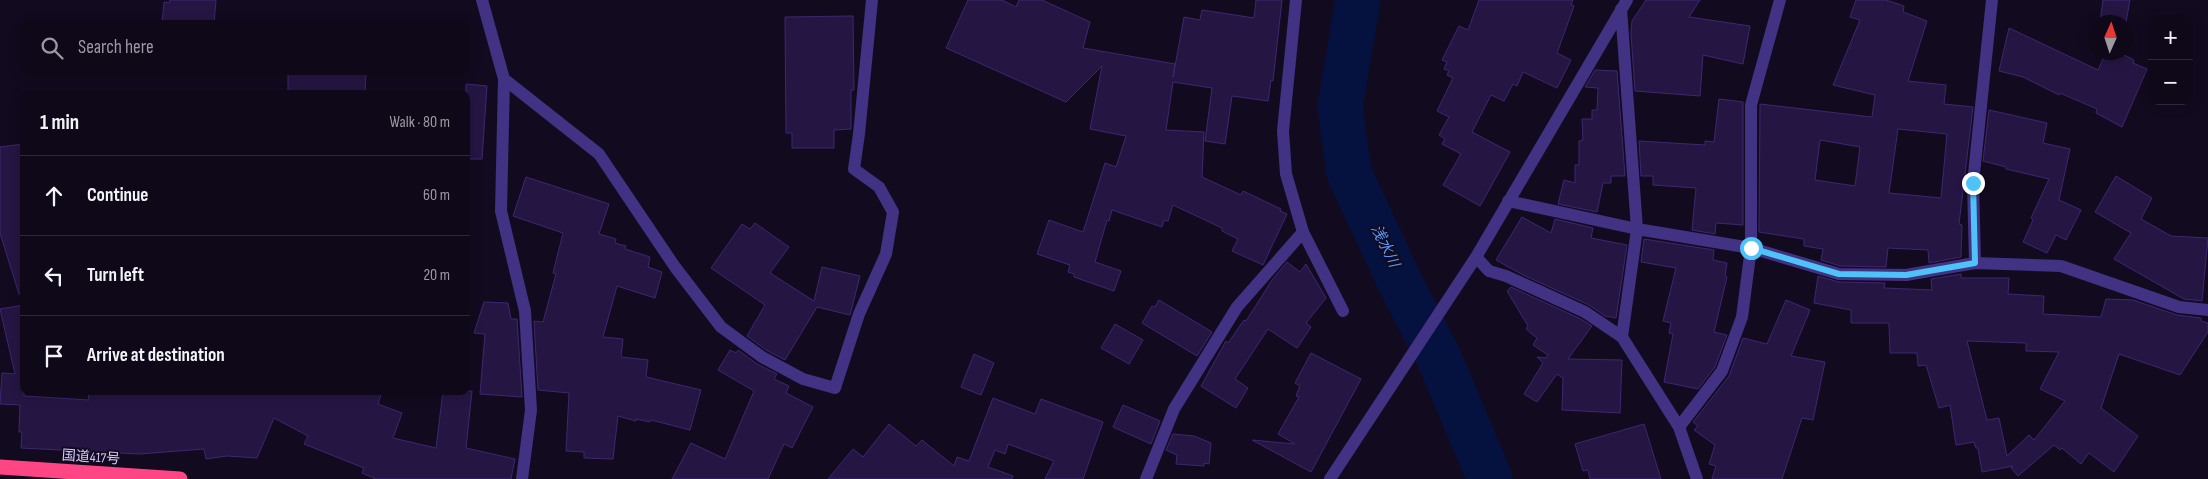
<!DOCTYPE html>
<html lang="en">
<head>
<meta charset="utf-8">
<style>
	:root { --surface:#0e0818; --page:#1c1625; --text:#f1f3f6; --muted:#9b9aa2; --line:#2e2937 }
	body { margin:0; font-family:"Sofia Sans Condensed","Noto Sans JP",sans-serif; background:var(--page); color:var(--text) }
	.controls { position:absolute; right:15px; top:15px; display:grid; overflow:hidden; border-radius:10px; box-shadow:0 2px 12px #0003 }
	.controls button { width:45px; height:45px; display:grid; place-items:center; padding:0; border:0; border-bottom:1px solid var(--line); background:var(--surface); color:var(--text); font:25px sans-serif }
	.compass { position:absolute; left:2088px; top:15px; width:45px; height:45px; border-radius:50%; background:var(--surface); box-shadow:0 2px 12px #0003; rotate:3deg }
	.stop { position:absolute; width:15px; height:15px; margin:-11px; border:4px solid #4fc3f7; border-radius:50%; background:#fff }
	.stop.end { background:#4fc3f7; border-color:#fff; box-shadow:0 1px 5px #0008 }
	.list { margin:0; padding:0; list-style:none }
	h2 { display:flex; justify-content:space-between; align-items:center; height:65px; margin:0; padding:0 20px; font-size:21px }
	h2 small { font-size:16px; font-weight:400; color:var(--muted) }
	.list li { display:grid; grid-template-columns:32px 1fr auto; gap:15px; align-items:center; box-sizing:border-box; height:80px; padding:0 20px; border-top:1px solid var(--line) }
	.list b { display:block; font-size:19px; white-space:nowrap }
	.list em { font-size:16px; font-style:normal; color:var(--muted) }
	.icon { flex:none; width:28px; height:28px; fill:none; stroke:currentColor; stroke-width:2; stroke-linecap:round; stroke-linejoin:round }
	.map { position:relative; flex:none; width:2208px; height:479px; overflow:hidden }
	.search { position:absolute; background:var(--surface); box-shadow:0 2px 12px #0003; left:20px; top:20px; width:450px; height:55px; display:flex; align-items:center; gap:12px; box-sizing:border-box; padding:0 18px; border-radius:10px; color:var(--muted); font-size:19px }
	.panel { position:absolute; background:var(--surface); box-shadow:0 2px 12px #0003; left:20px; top:90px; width:450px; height:305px; border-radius:10px }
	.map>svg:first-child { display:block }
</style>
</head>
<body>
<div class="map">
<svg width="2208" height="479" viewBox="0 0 2208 479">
	<rect width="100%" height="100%" fill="#120b20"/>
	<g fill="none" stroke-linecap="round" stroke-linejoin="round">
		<path stroke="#05123f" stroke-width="45" d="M1358 0 1340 107 1349 173 1400 282 1440 360 1490 479"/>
	</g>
	<path fill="#251543" stroke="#3f2670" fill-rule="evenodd" d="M170 0H216L214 24H162L164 2 169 3Z
		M968 0H1002L1016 7 1019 0H1042L1090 22 1083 48 1175 64 1173 77 1184 17 1200 20 1202 10 1254 18 1256 0H1282L1273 81 1271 80 1268 101 1232 96 1225 144 1205 141 1212 88 1173 82 1166 130 1204 132 1202 177 1241 195 1243 191 1281 209 1280 211 1287 214 1263 265 1232 251 1238 239 1222 231V228L1173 205 1168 221 1164 220 1162 227 1112 210 1109 221 1107 220 1095 262 1121 271 1114 291 1074 277V274L1068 272 1070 265 1037 254 1049 220 1083 232 1105 163 1116 167 1126 136 1090 129 1102 66 1066 102 946 48Z
		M1479 0H1573L1571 5 1574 6 1557 53 1571 60 1557 88 1523 72 1517 86 1513 84 1504 101 1491 95 1472 132 1510 152 1480 206 1443 185 1461 154 1442 144 1445 139 1439 135 1449 117 1437 111 1453 78 1447 75 1449 71 1444 69 1447 62 1442 60 1459 26 1468 30Z
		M1646 0H1700L1689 17 1750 26 1743 64 1703 55 1700 96 1635 91 1631 34 1632 21Z
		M1856 0H1886L1904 6 1903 12 1927 21 1908 81 1946 85 1944 104 1973 107 1959 224 1962 225 1961 257 1929 263 1928 250 1888 248 1886 267 1840 266 1821 260 1823 249 1804 246V239L1759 232 1760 104 1872 117 1875 95 1833 85 1860 20 1850 17ZM1898 129 1947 134 1941 198 1889 193ZM1820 140 1860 147 1855 186 1815 180Z
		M2103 0H2130L2126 22H2100Z
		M853 16 854 90H851V129L834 130V148H792V133H786L785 17Z
		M2009 28 2098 70 2106 52H2118L2134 60 2133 63 2147 69 2122 127 2096 113 2097 109 2060 93 2059 95 2023 77 1999 71Z
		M1595 70 1617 71 1625 176H1611V183H1603L1597 212 1558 204 1564 180 1575 183V165H1579V141L1583 140 1582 119H1592V110H1597L1598 88 1585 87Z
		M288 71H366L365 94H288Z
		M466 84 487 86 482 159H466Z
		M1719 99 1743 102V225L1716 223 1715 234 1692 230 1696 188 1653 185V176H1641L1639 141 1705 145V141L1714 142Z
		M1989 110 2047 123 2043 143 2070 149 2059 200 2081 210 2066 240 2056 235 2047 253 2023 242 2033 220 2031 218 2049 179 2006 169V167L1983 161Z
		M24 144V294H19L0 233V147Z
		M2116 176 2152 198 2141 219 2171 236 2208 238 2202 301 2184 299 2114 259 2131 233 2095 212Z
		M526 177 609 204 599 234 616 239 615 243 626 246 625 249 650 257 648 267 662 272 655 298 617 286 603 337 623 339 621 357 648 360 646 377 701 390 690 430 651 420 650 422 636 419V421L618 416 613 459 584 458V452L566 451 569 393 538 390 534 321 543 322 556 274 553 273 563 233 513 216Z
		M1522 217 1551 233 1555 219 1593 228 1591 238 1627 245 1616 318 1605 316 1589 305 1523 275 1496 260Z
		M755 223 789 247 770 273 814 301 822 267 860 276 850 315 817 307 785 360 766 350 747 336 765 305 711 268 742 224 750 229Z
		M1644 239 1714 250 1713 260 1727 263 1725 276 1727 277 1714 332 1727 335 1715 367 1698 389 1664 382 1673 334 1669 333 1671 323 1663 321 1676 268 1641 262Z
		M1287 262 1300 272 1306 264 1326 298 1306 323 1311 327 1297 348 1268 329 1235 379 1248 388 1236 408 1201 386 1226 341 1228 343 1244 320 1246 321 1272 280Z
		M1961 274V278H2009L2008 294 2044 296 2043 314 2101 317 2106 299 2133 300 2177 315 2201 318V321L2208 323V332L2180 375 2119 354 2101 408 2138 436 2114 472 2089 453 2081 464 2062 448 2060 450 2054 445 2018 476 2011 468 2013 466 1982 472 1978 448H1976L1974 442 1956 445 1950 405 1939 408 1926 365 1918 366 1917 353H1890L1889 323H1851V310L1814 303 1818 276 1839 282 1885 283 1884 288 1932 290 1931 279ZM1967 341 2026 343V351L2059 352 2040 389 2065 401 2034 440 2029 435 2007 456 1999 418 1987 420Z
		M1511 287 1581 319 1592 326 1568 359 1622 360 1620 413 1562 410 1563 378 1557 374 1537 402 1524 394 1543 363 1537 357 1546 358 1548 355 1533 345 1537 338 1526 329 1528 326 1507 291Z
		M1159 300 1212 332 1197 356 1142 323 1152 306 1155 307Z
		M1786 300 1810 310 1791 356 1825 362 1813 420 1802 418 1782 479H1712L1716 466 1709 464 1715 445 1694 430 1698 426 1693 422 1729 376 1743 338 1767 344Z
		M484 302 508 303 511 319H517L522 397 480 394 485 334 474 333Z
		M24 305V396L89 400 88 391H382L378 404 402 413 393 438 436 448 443 391H472L466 448 515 459 511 479H376L362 473 364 468 304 444 308 436 274 418 257 458 227 456 206 459 204 449 139 454 21 448 22 432H19L20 405 0 404 2 373 15 374 0 309Z
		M1115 324 1143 340 1129 364 1101 348Z
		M730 350 736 353 738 350 757 364 777 374 774 379 789 386 786 393 813 407 792 448 784 444 768 479H672L691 443 725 459 754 391 718 370Z
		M1311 353 1361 379 1311 472 1252 440 1295 444 1278 434 1299 397 1296 396 1300 386 1295 383Z
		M974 354 994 363 981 395 961 387Z
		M993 398 1035 414 1041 399 1103 422 1083 479H1045L1054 461 1008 444 1005 454 995 450 988 467 1013 476 1012 479H828L853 449 863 457 889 424 916 446 922 440 954 466 957 457 969 461Z
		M1123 405 1160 421 1151 444 1113 427Z
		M1644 424 1661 479H1590L1588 470 1583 471 1575 444Z
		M1173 434 1194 436 1211 443 1209 464 1204 463V466L1176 464 1177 455 1166 450Z"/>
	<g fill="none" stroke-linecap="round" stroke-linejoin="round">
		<path stroke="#413283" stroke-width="12" d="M482 0 504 79 501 211 525 311 531 410 522 479
			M1296 0 1283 131 1286 174 1303 232 1343 311
			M1621 9 1637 229 1622 337
			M504 79 599 154 675 267 721 327 762 357 803 379 835 388 859 314 886 254 893 212 879 187 854 169 859 134 872 0
			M1508 201 1637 229 1751 248 1839 274 1906 275 1975 263 2061 266 2179 307 2208 310
			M1476 257 1489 271 1506 276 1585 312 1622 337 1679 427 1697 479
			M1975 263 1973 183 1992 0
			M1679 427 1722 371 1742 317 1751 248V105L1780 0
			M1146 479 1174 409 1237 307 1303 232
			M1330 479 1476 257 1627 0"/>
		<path stroke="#ff4583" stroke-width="15" d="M0 467 180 479"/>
	</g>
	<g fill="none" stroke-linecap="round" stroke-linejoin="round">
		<path stroke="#4fc3f7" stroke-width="6" d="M1751 248 1839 274 1906 275 1975 263 1973 183"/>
	</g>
	<g text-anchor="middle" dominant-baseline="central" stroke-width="4" stroke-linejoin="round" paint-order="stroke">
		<g font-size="14" fill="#d8caff" stroke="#120b20">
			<text transform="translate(91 457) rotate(4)">国道417号</text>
		</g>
		<g font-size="15" font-style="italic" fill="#5899ff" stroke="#120b20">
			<text transform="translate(1385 246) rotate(64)">浅水川</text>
		</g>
	</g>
</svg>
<div class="controls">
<button>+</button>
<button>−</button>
</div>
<svg class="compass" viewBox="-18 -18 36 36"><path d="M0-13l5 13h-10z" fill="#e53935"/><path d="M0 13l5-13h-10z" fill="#9b9aa2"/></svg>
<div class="stop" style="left:1751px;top:248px"></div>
<div class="stop end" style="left:1973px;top:183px"></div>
<div class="search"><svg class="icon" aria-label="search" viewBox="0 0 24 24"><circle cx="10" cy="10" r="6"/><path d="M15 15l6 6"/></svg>Search here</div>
<section class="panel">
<h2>1 min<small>Walk · 80 m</small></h2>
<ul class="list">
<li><svg class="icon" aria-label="ahead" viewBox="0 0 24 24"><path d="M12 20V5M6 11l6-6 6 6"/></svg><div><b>Continue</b></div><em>60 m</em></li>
<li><svg class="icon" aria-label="left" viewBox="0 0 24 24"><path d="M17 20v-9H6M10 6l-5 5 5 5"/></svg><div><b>Turn left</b></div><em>20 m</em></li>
<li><svg class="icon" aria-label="arrive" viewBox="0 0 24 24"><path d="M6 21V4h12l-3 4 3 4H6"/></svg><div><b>Arrive at destination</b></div></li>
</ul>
</section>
</div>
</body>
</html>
